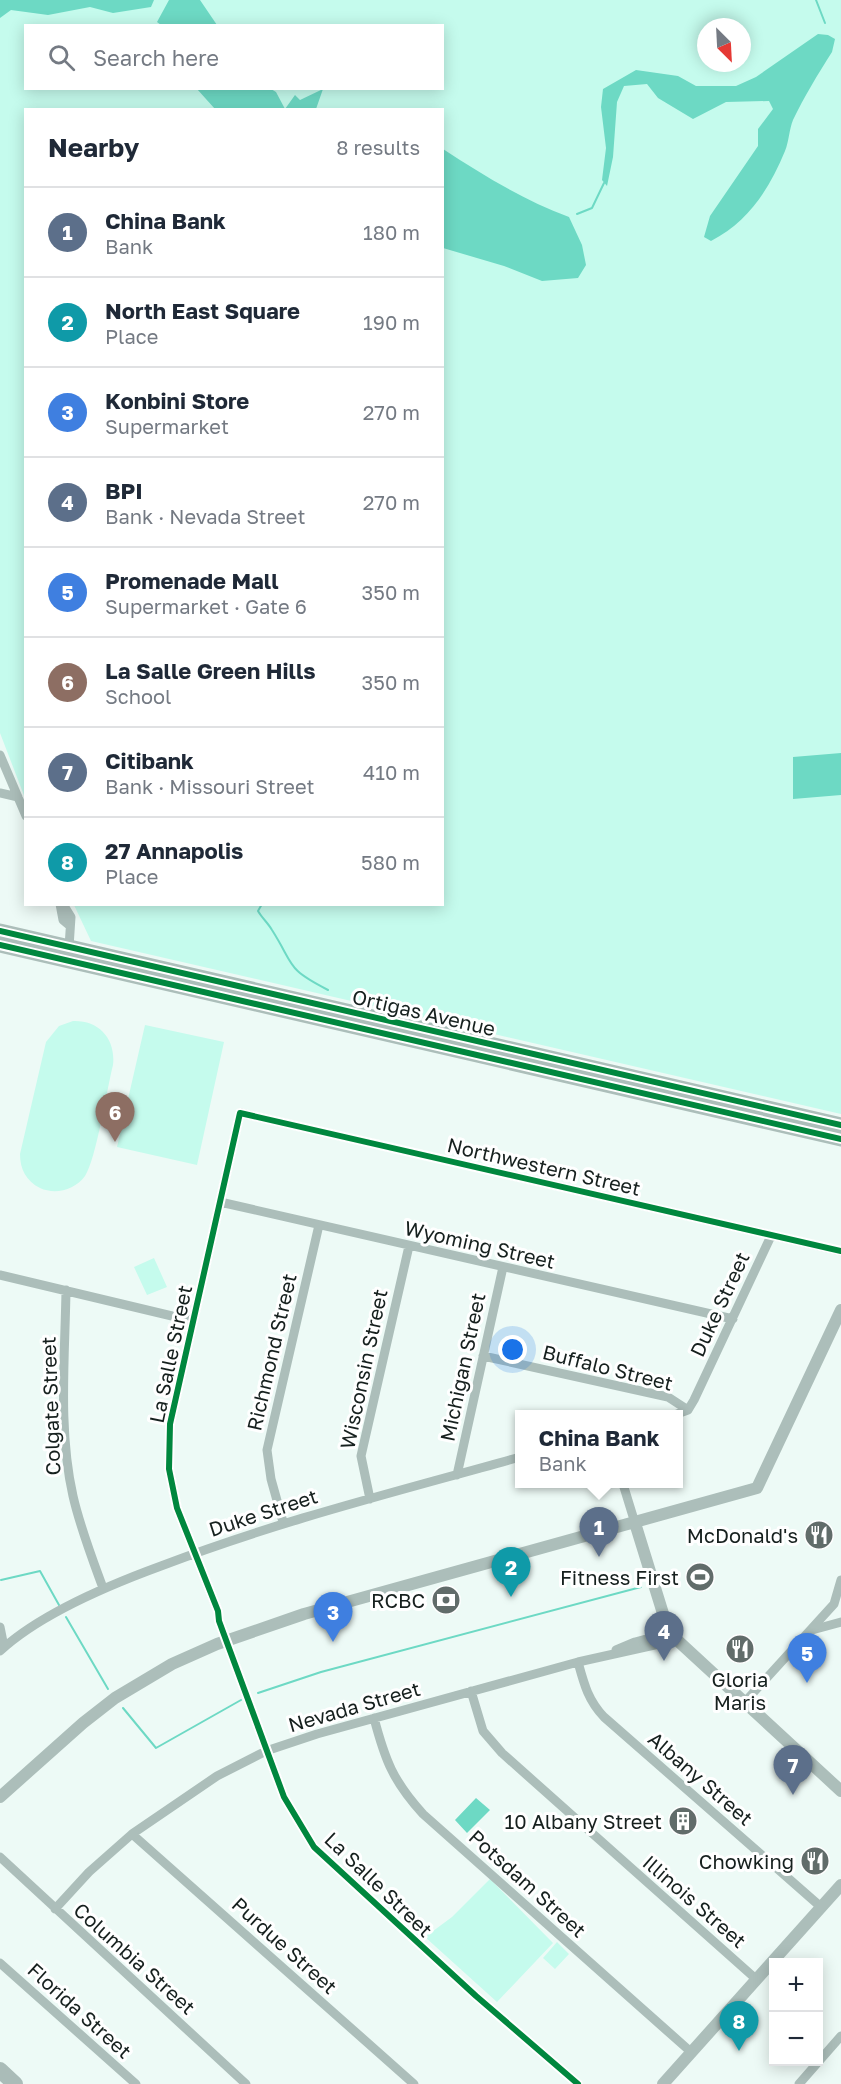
<!DOCTYPE html>
<html lang="en">
<head>
<meta charset="utf-8">
<style>
	:root { --surface:#fff; --page:#f2f2f3; --text:#1f2937; --muted:#747a83; --line:#e0e1e3; --accent:#0b8043 }
	body { margin:0; font-family:"Golos Text",sans-serif; background:var(--page); color:var(--text) }
	.controls { position:absolute; right:18px; bottom:18px; display:grid; overflow:hidden; border-radius:0px; box-shadow:0 3px 15px #0003 }
	.controls button { width:54px; height:54px; display:grid; place-items:center; padding:0; border:0; border-bottom:2px solid var(--line); background:var(--surface); color:var(--text); font:30px sans-serif }
	.compass { position:absolute; left:697px; top:18px; width:54px; height:54px; border-radius:50%; background:var(--surface); box-shadow:0 3px 15px #0003; rotate:156deg }
	.you { position:absolute; left:513px; top:1350px; width:21px; height:21px; margin:-15px; border:4px solid #fff; border-radius:50%; background:#1a73e8; box-shadow:0 0 0 9px #1a73e833 }
	.badge { display:grid; place-items:center; width:39px; height:39px; border-radius:50%; background:var(--accent); color:#fff; font-size:20px; font-weight:700 }
	.pin { position:absolute; translate:-50% -50px; filter:drop-shadow(0 2px 3px #0008) }
	.pin::after { content:''; position:absolute; top:32px; width:21px; height:18px; background:inherit; clip-path:polygon(0 0,100% 0,50% 100%) }
	.popup { position:absolute; left:515px; top:1410px; width:168px; height:78px; box-sizing:border-box; display:grid; place-content:center; border-radius:0px; background:var(--surface); filter:drop-shadow(0 2px 4px #0005); font-size:20px; white-space:nowrap; color:var(--muted) }
	.popup b { font-size:22px; color:var(--text) }
	.popup::after { content:''; position:absolute; left:50%; top:100%; margin-left:-12px; border:12px solid transparent; border-top-color:var(--surface) }
	.list { margin:0; padding:0; list-style:none }
	h2 { display:flex; justify-content:space-between; align-items:center; height:78px; margin:0; padding:0 24px; font-size:26px }
	h2 small { font-size:20px; font-weight:400; color:var(--muted) }
	.list li { display:grid; grid-template-columns:39px 1fr auto; gap:18px; align-items:center; box-sizing:border-box; height:90px; padding:0 24px; border-top:2px solid var(--line) }
	.list b { display:block; font-size:22px; white-space:nowrap }
	.list p { margin:0; font-size:20px; white-space:nowrap; color:var(--muted) }
	.list em { font-size:20px; font-style:normal; color:var(--muted) }
	.icon { flex:none; width:33px; height:33px; fill:none; stroke:currentColor; stroke-width:2; stroke-linecap:round; stroke-linejoin:round }
	.map { position:relative; flex:none; width:841px; height:2084px; overflow:hidden }
	.search { position:absolute; background:var(--surface); box-shadow:0 3px 15px #0003; left:24px; top:24px; width:420px; height:66px; display:flex; align-items:center; gap:15px; box-sizing:border-box; padding:0 21px; border-radius:0px; color:var(--muted); font-size:22px }
	.panel { position:absolute; background:var(--surface); box-shadow:0 3px 15px #0003; left:24px; top:108px; width:420px; height:798px; border-radius:0px }
	.map>svg:first-child { display:block }
</style>
</head>
<body>
<div class="map">
<svg width="841" height="2084" viewBox="0 0 841 2084">
	<rect width="100%" height="100%" fill="#edfaf6"/>
	<path fill="#c5fbed" fill-rule="evenodd" d="M0 0H841V1114L91 941 74 905 442 904V110H26L25 798 0 733ZM26 26H442V88H26ZM706 27H742V63H706Z
		M73 1021C99 1020 116 1039 113 1065 107 1088 96 1160 85 1176 75 1190 55 1195 40 1188 26 1181 20 1169 20 1154L46 1042 59 1026Z
		M145 1025 224 1042 197 1165 117 1147Z
		M154 1258 167 1287 147 1295 134 1267Z
		M490 1879 553 1943 497 2002 425 1937 452 1917Z
		M557 1942 569 1954 555 1969 543 1958Z"/>
	<path fill="#6dd9c4" d="M0 0H154L151 7 113 13 90 7 48 15 11 10 0 18Z
		M169 0H200L217 25H161L157 22Z
		M818 34 828 35 835 39 832 52C818 74 804 97 793 120 789 130 789 141 785 151 769 190 748 222 711 241L704 237 710 216 758 146V129L773 109 769 101 726 102 693 119 658 98 647 84 624 86 617 102 613 157 607 186 602 180 606 148 601 107 603 89 636 70 678 76 696 86H736L756 77Z
		M197 89H271L276 92 285 109H215Z
		M323 89 316 109H285L295 95 300 100Z
		M443 149C483 175 523 200 569 217L582 245 586 265 578 278 542 281 504 266 443 248Z
		M841 753V795L793 799V757Z
		M476 1798 490 1810 467 1833 455 1820Z"/>
	<g fill="none" stroke-linecap="round" stroke-linejoin="round">
		<path stroke="#6dd9c4" stroke-width="2" d="M816 0 825 23
			M577 214 592 208 604 183
			M262 904 258 911C262 918 268 923 272 930 295 966 285 968 328 990
			M1 1580 40 1571 59 1605
			M66 1617 108 1689
			M258 1693 321 1672 641 1587
			M123 1708 156 1748 241 1700"/>
		<path stroke="#acbeba" stroke-width="9" d="M0 755 26 816
			M0 793 18 797
			M60 904 63 920 69 925
			M63 904 71 917 69 947
			M220 1202 733 1319
			M0 1275 193 1321
			M66 1290C65 1357 58 1430 73 1496 80 1527 92 1558 103 1588
			M483 1356 668 1397 688 1410
			M677 1414 688 1410 694 1400 771 1236
			M457 1475 503 1267
			M623 1484 635 1523
			M370 1499 361 1456 409 1246
			M283 1522 271 1479 267 1450 319 1225
			M0 1627 4 1647
			M812 1630 841 1622
			M616 1650 635 1642 672 1632
			M0 1651C41 1613 109 1585 161 1566 278 1521 399 1491 520 1457
			M578 1662C584 1684 588 1700 604 1717L821 1907
			M471 1691 483 1731 502 1753 756 1979
			M743 1704 834 1604 841 1580
			M374 1718C385 1760 393 1781 423 1814L691 2052
			M132 1834 414 2084
			M0 1857 246 2084
			M55 1909 89 1872 132 1834 217 1776 266 1751 317 1734 578 1662 677 1640
			M0 1963 136 2084
			M578 2084 476 1996 314 1847 284 1797 219 1621 218 1611 177 1508 169 1469 170 1424 240 1113 841 1251
			M799 2084 841 2036"/>
		<path stroke="#acbeba" stroke-width="12" d="M635 1523 665 1620 677 1640 841 1791
			M0 1797 83 1723 115 1698 172 1664 217 1644 304 1614 757 1488 841 1310
			M663 2084 841 1885"/>
		<path stroke="#acbeba" stroke-width="15" d="M0 931 841 1125
			M0 945 841 1139"/>
		<path stroke="#aabcb8" stroke-width="16" d="M0 2070 15 2084"/>
		<g stroke="#fff" stroke-width="10">
			<path id="cycleway" d="M0 931 841 1125
				M0 945 841 1139
				M578 2084 476 1996 314 1847 284 1797 219 1621 218 1611 177 1508 169 1469 170 1424 240 1113 841 1251"/>
		</g>
		<use href="#cycleway" stroke="#00873e" stroke-width="6"/>
	</g>
	<defs>
		<g id="restaurant-disc" transform="scale(1.5)"><circle r="9.5" fill="#616c6a" stroke="#fff"/><path d="M-5-6h1v4h1v-4h1v4h1v-4h1v5L-1.5 .5V6h-2V.5L-5-1ZM5-6V6H3V1.5H1.5Q1.5-4 5-6Z" fill="#fff"/></g>
		<g id="stadium-disc" transform="scale(1.5)"><circle r="9.5" fill="#616c6a" stroke="#fff"/><path d="M0-5a6.5 5 0 1 0 0 10a6.5 5 0 1 0 0-10ZM-3.5-1.8h7v3.6h-7Z" fill="#fff"/></g>
		<g id="bank-disc" transform="scale(1.5)"><circle r="9.5" fill="#616c6a" stroke="#fff"/><path d="M-6-4H6V4H-6ZM0-2.3a2.3 2.3 0 1 0 0 4.6a2.3 2.3 0 1 0 0-4.6Z" fill="#fff"/></g>
		<g id="building-disc" transform="scale(1.5)"><circle r="9.5" fill="#616c6a" stroke="#fff"/><path d="M-4-6H4V6H1V3H-1V6H-4ZM-2.5-4.3h1.7v1.8h-1.7ZM.8-4.3h1.7v1.8H.8ZM-2.5-1h1.7V.8h-1.7ZM.8-1h1.7V.8H.8Z" fill="#fff"/></g>
	</defs>
	<g fill-rule="evenodd">
		<use href="#restaurant-disc" x="819" y="1535"/>
		<use href="#stadium-disc" x="700" y="1577"/>
		<use href="#bank-disc" x="446" y="1600"/>
		<use href="#restaurant-disc" x="740" y="1649"/>
		<use href="#building-disc" x="683" y="1821"/>
		<use href="#restaurant-disc" x="815" y="1861"/>
	</g>
	<g text-anchor="middle" dominant-baseline="central" stroke-width="6" stroke-linejoin="round" paint-order="stroke">
		<g font-size="20" fill="#16201e" stroke="#fff">
			<text transform="translate(424 1012) rotate(13)">Ortigas Avenue</text>
			<text transform="translate(544 1166) rotate(13)">Northwestern Street</text>
			<text transform="translate(480 1244) rotate(13)">Wyoming Street</text>
			<text transform="translate(719 1304) rotate(-65)">Duke Street</text>
			<text transform="translate(271 1352) rotate(-77)">Richmond Street</text>
			<text transform="translate(170 1354) rotate(-78)">La Salle Street</text>
			<text transform="translate(462 1367) rotate(-78)">Michigan Street</text>
			<text transform="translate(608 1367) rotate(14)">Buffalo Street</text>
			<text transform="translate(363 1369) rotate(-78)">Wisconsin Street</text>
			<text transform="translate(50 1406) rotate(-92)">Colgate Street</text>
			<text transform="translate(263 1512) rotate(-18)">Duke Street</text>
			<text transform="translate(354 1706) rotate(-16)">Nevada Street</text>
			<text transform="translate(701 1778) rotate(41)">Albany Street</text>
			<text transform="translate(528 1883) rotate(42)">Potsdam Street</text>
			<text transform="translate(379 1884) rotate(44)">La Salle Street</text>
			<text transform="translate(695 1901) rotate(41)">Illinois Street</text>
			<text transform="translate(285 1945) rotate(42)">Purdue Street</text>
			<text transform="translate(135 1958) rotate(42)">Columbia Street</text>
			<text transform="translate(80 2010) rotate(42)">Florida Street</text>
		</g>
		<g font-size="20" fill="#16201e" stroke="#fff" text-anchor="end">
			<text x="798" y="1535">McDonald's</text>
			<text x="679" y="1577">Fitness First</text>
			<text x="425" y="1600">RCBC</text>
			<text x="740" y="1679" text-anchor="middle">Gloria<tspan x="740" dy="23">Maris</tspan></text>
			<text x="662" y="1821">10 Albany Street</text>
			<text x="794" y="1861">Chowking</text>
		</g>
	</g>
</svg>
<div class="controls">
<button>+</button>
<button>−</button>
</div>
<svg class="compass" viewBox="-18 -18 36 36"><path d="M0-13l5 13h-10z" fill="#e53935"/><path d="M0 13l5-13h-10z" fill="#747a83"/></svg>
<div class="you"></div>
<div class="pin badge" style="left:599px;top:1557px;background:#5c6f8a">1</div>
<div class="popup"><b>China Bank</b>Bank</div>
<div class="pin badge" style="left:511px;top:1597px;background:#0f9aa8">2</div>
<div class="pin badge" style="left:333px;top:1642px;background:#3f7fe0">3</div>
<div class="pin badge" style="left:664px;top:1661px;background:#5c6f8a">4</div>
<div class="pin badge" style="left:807px;top:1683px;background:#3f7fe0">5</div>
<div class="pin badge" style="left:115px;top:1142px;background:#8d6e63">6</div>
<div class="pin badge" style="left:793px;top:1795px;background:#5c6f8a">7</div>
<div class="pin badge" style="left:739px;top:2051px;background:#0f9aa8">8</div>
<div class="search"><svg class="icon" aria-label="search" viewBox="0 0 24 24"><circle cx="10" cy="10" r="6"/><path d="M15 15l6 6"/></svg>Search here</div>
<section class="panel">
<h2>Nearby<small>8 results</small></h2>
<ul class="list">
<li><span class="badge" style="background:#5c6f8a">1</span><div><b>China Bank</b><p>Bank</p></div><em>180 m</em></li>
<li><span class="badge" style="background:#0f9aa8">2</span><div><b>North East Square</b><p>Place</p></div><em>190 m</em></li>
<li><span class="badge" style="background:#3f7fe0">3</span><div><b>Konbini Store</b><p>Supermarket</p></div><em>270 m</em></li>
<li><span class="badge" style="background:#5c6f8a">4</span><div><b>BPI</b><p>Bank · Nevada Street</p></div><em>270 m</em></li>
<li><span class="badge" style="background:#3f7fe0">5</span><div><b>Promenade Mall</b><p>Supermarket · Gate 6</p></div><em>350 m</em></li>
<li><span class="badge" style="background:#8d6e63">6</span><div><b>La Salle Green Hills</b><p>School</p></div><em>350 m</em></li>
<li><span class="badge" style="background:#5c6f8a">7</span><div><b>Citibank</b><p>Bank · Missouri Street</p></div><em>410 m</em></li>
<li><span class="badge" style="background:#0f9aa8">8</span><div><b>27 Annapolis</b><p>Place</p></div><em>580 m</em></li>
</ul>
</section>
</div>
</body>
</html>
